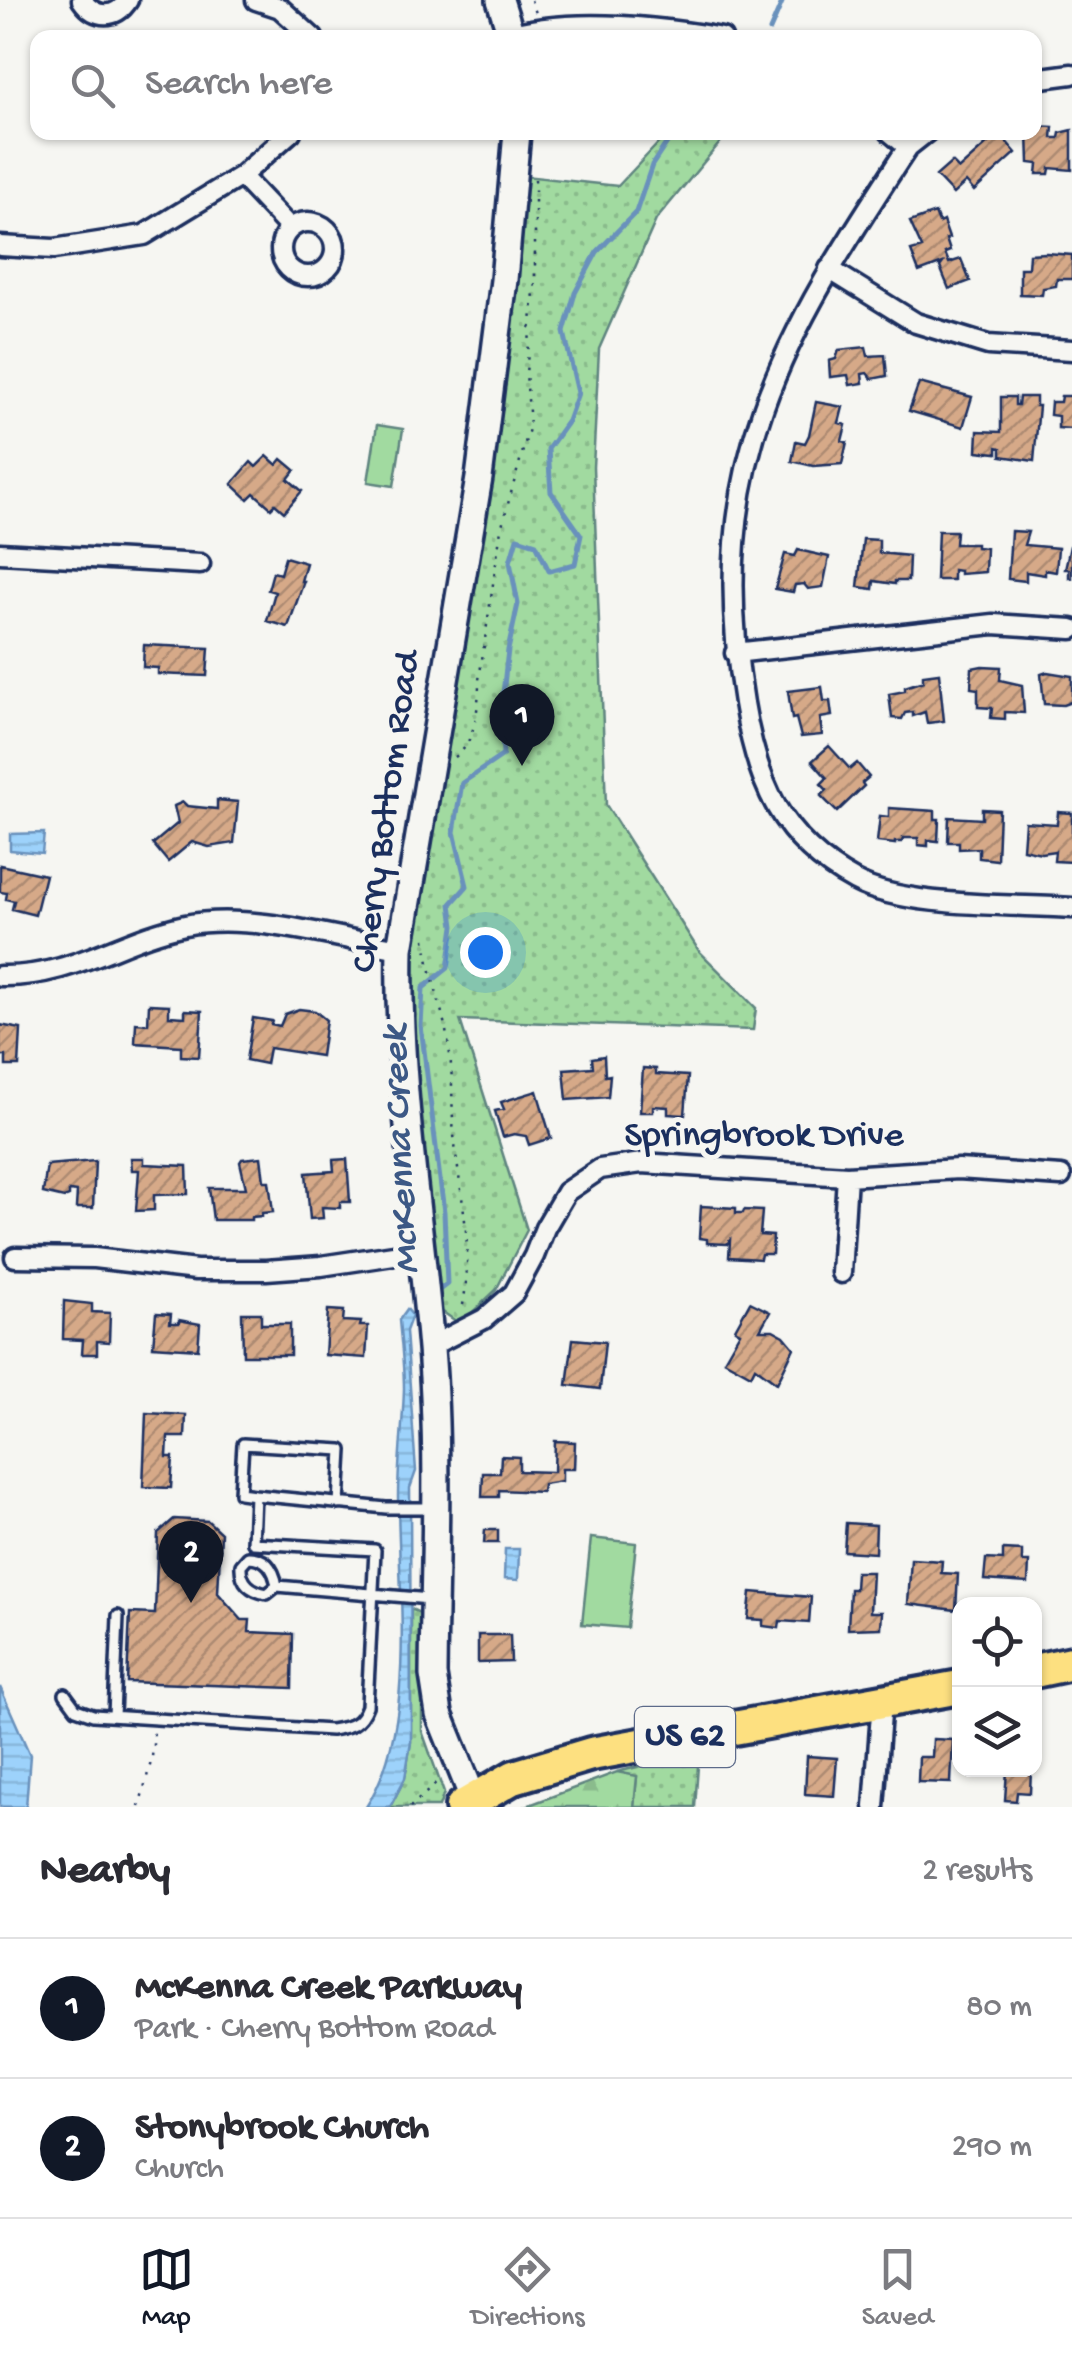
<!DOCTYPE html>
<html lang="en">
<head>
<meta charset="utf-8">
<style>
	:root { --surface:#fff; --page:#f7f7f7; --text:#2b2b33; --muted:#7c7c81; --line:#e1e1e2; --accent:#111827 }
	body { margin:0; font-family:"Gochi Hand",sans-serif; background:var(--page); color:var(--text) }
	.controls { position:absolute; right:30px; bottom:30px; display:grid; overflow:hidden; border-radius:20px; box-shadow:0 2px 8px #0004 }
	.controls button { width:90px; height:90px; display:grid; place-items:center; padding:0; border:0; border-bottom:2px solid var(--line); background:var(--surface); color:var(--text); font:50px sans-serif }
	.you { position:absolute; left:485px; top:952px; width:35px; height:35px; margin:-25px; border:8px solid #fff; border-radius:50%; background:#1a73e8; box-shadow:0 0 0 15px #1a73e833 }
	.badge { display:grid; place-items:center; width:65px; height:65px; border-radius:50%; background:var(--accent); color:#fff; font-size:32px; font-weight:700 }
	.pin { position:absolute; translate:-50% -82px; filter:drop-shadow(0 2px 5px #0008) }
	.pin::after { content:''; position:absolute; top:52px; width:35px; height:30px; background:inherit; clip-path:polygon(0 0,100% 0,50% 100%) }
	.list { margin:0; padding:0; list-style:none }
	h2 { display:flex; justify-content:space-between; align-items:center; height:130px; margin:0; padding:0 40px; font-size:42px }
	h2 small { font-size:32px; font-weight:400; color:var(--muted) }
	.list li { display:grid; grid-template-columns:65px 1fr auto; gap:30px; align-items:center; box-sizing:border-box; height:140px; padding:0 40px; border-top:2px solid var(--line) }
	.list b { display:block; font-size:38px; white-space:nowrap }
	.list p { margin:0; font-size:32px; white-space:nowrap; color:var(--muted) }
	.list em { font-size:32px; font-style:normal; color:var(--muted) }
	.icon { flex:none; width:55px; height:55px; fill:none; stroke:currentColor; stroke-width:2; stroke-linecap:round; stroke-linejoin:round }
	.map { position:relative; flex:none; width:1072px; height:1807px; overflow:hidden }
	.search { position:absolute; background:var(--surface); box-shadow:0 2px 8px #0004; left:30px; right:30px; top:30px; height:110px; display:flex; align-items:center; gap:25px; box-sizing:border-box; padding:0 35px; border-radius:20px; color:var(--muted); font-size:38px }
	.sheet { height:410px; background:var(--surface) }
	nav { display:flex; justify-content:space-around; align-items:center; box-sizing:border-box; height:140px; border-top:2px solid var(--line); background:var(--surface); font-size:28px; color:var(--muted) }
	nav a { display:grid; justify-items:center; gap:5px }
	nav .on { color:var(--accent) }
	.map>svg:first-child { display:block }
</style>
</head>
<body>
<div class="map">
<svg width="1072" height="1807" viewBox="0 0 1072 1807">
	<defs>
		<pattern id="green-dots" width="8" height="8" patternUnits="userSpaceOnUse" patternTransform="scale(2.5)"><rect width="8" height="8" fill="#a1daa0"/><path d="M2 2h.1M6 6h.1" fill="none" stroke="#8abb8c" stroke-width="1.8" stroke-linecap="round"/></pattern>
		<pattern id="forest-firs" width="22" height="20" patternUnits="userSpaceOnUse" patternTransform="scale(2.5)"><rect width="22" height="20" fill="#a1daa0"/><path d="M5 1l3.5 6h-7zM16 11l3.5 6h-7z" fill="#8abb8c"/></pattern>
		<pattern id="water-rules" width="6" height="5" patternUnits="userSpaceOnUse" patternTransform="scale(2.5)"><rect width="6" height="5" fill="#9dd2fb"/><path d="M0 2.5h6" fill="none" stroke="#87b5da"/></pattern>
		<pattern id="building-hatch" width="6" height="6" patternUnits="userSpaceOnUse" patternTransform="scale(2.5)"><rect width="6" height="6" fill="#d6a988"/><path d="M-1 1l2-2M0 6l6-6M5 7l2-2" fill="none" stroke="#ad8a72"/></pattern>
	</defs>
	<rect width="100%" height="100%" fill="#f6f6f2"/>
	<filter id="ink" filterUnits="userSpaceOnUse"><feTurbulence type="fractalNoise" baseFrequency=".01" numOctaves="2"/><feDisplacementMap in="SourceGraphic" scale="20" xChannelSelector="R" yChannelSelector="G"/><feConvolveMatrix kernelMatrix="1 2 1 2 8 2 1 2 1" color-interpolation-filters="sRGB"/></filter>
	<g filter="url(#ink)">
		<path fill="url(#green-dots)" stroke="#5e847f" stroke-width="2.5" d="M668 133H728L656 220 599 349 593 467 606 805 699 951 756 1008 753 1030 460 1020 527 1230 496 1290 460 1324 437 1308 408 1010 422 875 525 176 618 186Z
			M411 1609 422 1614V1731L444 1793 439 1807H390L405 1778 411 1742Z
			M699 1752 695 1807H634L637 1777 617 1772Z"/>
		<path fill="url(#forest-firs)" stroke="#5e847f" stroke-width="2.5" d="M617 1772 637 1776 634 1807H524Z"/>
		<path fill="#a1daa0" stroke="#5e847f" stroke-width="2.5" d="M377 425 403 429 394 486 368 482Z
			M591 1538 636 1543 627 1628 582 1624Z"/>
		<path fill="url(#water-rules)" stroke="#6991bc" stroke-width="2.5" d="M44 833 42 853 10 850V834Z
			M407 1309 412 1315 406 1331 416 1471 410 1488 411 1742 405 1778 390 1807H366C418 1726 398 1591 398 1497 398 1461 403 1425 404 1389 404 1366 401 1343 399 1320Z
			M505 1549H519L518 1580 504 1579Z
			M0 1687 30 1755 26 1807H0Z"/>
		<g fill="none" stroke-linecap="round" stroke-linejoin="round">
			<path stroke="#6991bc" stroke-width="5" d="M770 30 783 0
				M434 1294 447 1284 444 1212 421 1026 423 988 448 968 454 926 451 904 467 886 454 832 462 783 503 755 501 711 508 650 518 604 510 562 517 538 536 544 549 571 575 564 581 535 551 492 548 449 568 421 578 393 564 332 575 293 597 252 636 212 652 165 668 141 682 132"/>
		</g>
		<path fill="url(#building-hatch)" stroke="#1b2f5e" stroke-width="2.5" d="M1034 126 1053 127 1052 138H1059L1060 133 1072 130V170L1050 168 1049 174H1037L1038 164 1029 163 1028 132H1034Z
			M999 133 1016 153 974 191 966 182 953 194 936 176 952 162 959 169Z
			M935 213 939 223 943 221 949 238 946 239 950 251 945 253 949 263 961 259 970 281 949 289 940 267 943 263 919 272 911 251 922 248 910 222Z
			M1046 253 1072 255V279H1057L1056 286 1043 288 1042 295 1020 294V268H1028L1029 254Z
			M866 347 868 356 885 355 887 376 872 379 867 373 862 374 863 383 850 385 848 375 830 377 829 361 836 359 839 350Z
			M919 383 972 397 963 427 909 411Z
			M1061 396H1072V429L1058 428V416L1050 415 1051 402H1060Z
			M1001 397H1015V405H1018L1019 397H1036V406H1039L1034 461 1001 456V448L997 447V453L977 451 978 431 1001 432Z
			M816 402 843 407 839 423 846 425 842 441 847 442 842 464 813 466 792 461 796 441 805 443 809 435Z
			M267 456 277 465 282 459 295 470 288 479 302 491 284 512 275 504 271 508 254 493 248 499 232 484 251 462 256 467Z
			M938 531H956L955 544H976V547L986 548 985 572 960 574V571L953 570V580H936Z
			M1011 531 1028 532 1024 545 1058 548 1056 572 1045 570V575L1026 572V581L1008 579Z
			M863 539 879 540V553L909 556 908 581H895V584L874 581 873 589 858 587Z
			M1070 546H1072V578H1069V569H1065Z
			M798 550 829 557 823 587 808 589 804 584 795 585 793 592 775 589 785 554 795 556Z
			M285 557 306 563 301 581H304L288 627 267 621 275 592 268 590 273 572 280 574Z
			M144 645 209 648 207 676 158 674V668L143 667Z
			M982 666 1001 667 1000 680 1022 685 1024 713 1005 712V719L991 718 992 708 978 707V689L971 688 972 668Z
			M1047 672 1072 676V705L1071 702 1063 705 1044 704 1041 674Z
			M939 673 944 721 927 723 925 712 913 716V712L905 713 902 719 892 718 889 694 905 691V687L923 681V675Z
			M822 687 824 701H830L832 716 820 718 822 735 801 737 796 718 792 719 788 691Z
			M829 746 850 769 857 763 869 777 862 783 864 786 837 812 821 796 827 790 821 784 827 778 812 761Z
			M217 800 238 802 234 843 209 847 192 842 168 862 153 844 178 823 174 806 183 802 187 806 217 809Z
			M889 808 935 811V819H939L938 841 928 840V846L918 845V838H903L902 842H895V844L877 842 880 816 889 817Z
			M982 809 999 810 997 860 979 858V848L959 849V842H948L949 817 982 819Z
			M1058 812 1072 813V862L1054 861 1055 851 1041 853 1023 849 1025 822 1057 824Z
			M0 865 45 875 35 915 12 909 14 901 6 899 7 893 0 892Z
			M149 1004 169 1005V1016L185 1017V1010L202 1011 199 1057 181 1056V1046L135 1043 136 1023 148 1024Z
			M299 1009 315 1011 326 1020 321 1056 269 1048 266 1064 246 1060 253 1018 272 1021 271 1024 280 1026 285 1014Z
			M0 1025 21 1029 19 1066H6V1056H0Z
			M604 1056 605 1076 610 1075 608 1097 567 1100 564 1069 593 1067 592 1058Z
			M643 1068 656 1069V1074L688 1076 685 1115 668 1114V1107L653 1106V1112H640Z
			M537 1091 551 1138 529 1145 526 1136 514 1134 503 1137 495 1111 504 1109 501 1102Z
			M261 1157 264 1181H269L273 1212 262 1213V1216L251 1217V1220H213L209 1188H246L240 1162 242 1159Z
			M131 1158H144V1164L187 1166 188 1194 154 1195V1210L136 1211 139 1170H132Z
			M347 1159 350 1202H340V1208L322 1207 323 1218 310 1219 306 1173 334 1171 333 1160Z
			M95 1161 93 1208H76L77 1192 69 1191V1196L64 1198 43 1193 47 1165Z
			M701 1206 736 1208V1213H743L744 1210 762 1211 760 1235 773 1236 772 1254H761L760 1259 729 1257 730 1240 727 1244 707 1243V1239L699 1238Z
			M64 1301 92 1304V1312L110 1313 109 1342 97 1341V1354H82L83 1340 63 1339Z
			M750 1302 770 1312 760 1330H773L784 1336 794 1348 777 1383 755 1367 751 1375 724 1360 740 1332 735 1329Z
			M328 1310 344 1311 343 1321 361 1322 360 1326H368L366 1358 325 1355Z
			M156 1313 171 1314 170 1323H179V1320L200 1324 198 1349 153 1346Z
			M242 1313H261V1324H290V1355H243Z
			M573 1339 605 1342 600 1389 567 1385Z
			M146 1413 186 1415 185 1437H168L167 1457H173L171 1488 143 1487Z
			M555 1441 575 1442 574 1469H562V1481L543 1484 542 1492 499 1490V1497H482L483 1473H500L501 1456 519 1457V1471L554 1472Z
			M174 1519 208 1521 221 1533 218 1593 242 1620H250L249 1632 293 1634 292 1688 127 1682 130 1613 155 1614 158 1533Z
			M846 1523 876 1525 875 1553 844 1551Z
			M485 1530H498V1543H484Z
			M1003 1550 1022 1551V1562H1029L1028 1583 984 1580 986 1559 1003 1560Z
			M911 1559 942 1561 941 1573 958 1574 956 1610 908 1604Z
			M856 1572H872L870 1612H882L881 1628 848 1629 850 1589H855Z
			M751 1592 811 1597 809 1623 780 1621 779 1628 763 1626V1620L748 1619Z
			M478 1635H510L511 1662 478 1663Z
			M933 1739 953 1740 951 1783 918 1782 919 1757H932Z
			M807 1756 837 1758 834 1796 805 1794Z
			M1007 1770H1031L1030 1793 1017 1792 1016 1801 1005 1800Z"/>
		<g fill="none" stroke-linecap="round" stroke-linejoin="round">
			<g stroke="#1b2f5e" stroke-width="16">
				<path id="lane" d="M255 1495 240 1493 243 1444 342 1450 339 1504
					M277 1586C274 1569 267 1557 248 1557L241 1565C240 1583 251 1591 267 1594L277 1586 430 1599
					M65 1694 76 1709 93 1715 331 1730C350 1727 360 1725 367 1706L375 1550 253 1543 255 1495 386 1508H431
					M114 1716 118 1616"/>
			</g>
			<g stroke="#1b2f5e" stroke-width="25">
				<path id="street" d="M82 0C95 19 116 19 128 0
					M256 0 280 8 313 38
					M503 37C565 17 658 27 722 38
					M1034 79 1072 74
					M890 132 908 147
					M927 132 908 147C782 338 704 465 744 703 757 783 781 841 855 881 905 908 1013 904 1072 908
					M241 176 290 228
					M281 249a27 27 0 1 1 54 0a27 27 0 1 1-54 0Z
					M0 246 54 249 144 235 241 176 291 132
					M829 269 916 323 988 345 1072 350
					M0 553 200 564
					M735 653 993 624 1072 629
					M0 976C71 978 119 939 185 925 249 912 336 938 400 949
					M15 1257 94 1258 196 1270H266L321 1266 420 1251
					M841 1273 847 1176
					M431 1346 484 1319 514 1293 534 1256 545 1228 566 1192 600 1169 642 1163 847 1176 958 1169 1061 1176
					M874 1807 882 1700"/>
			</g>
			<g stroke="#1b2f5e" stroke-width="32">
				<path id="secondary" d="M500 0 512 38
					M473 1798 439 1714 433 1675C434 1567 440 1457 431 1349 420 1215 397 1084 400 949L479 478 504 280 517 132"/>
			</g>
			<g stroke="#1b2f5e" stroke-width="40">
				<path id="highway" d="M1034 1671 1072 1663
					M462 1807 514 1777 591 1754 960 1687"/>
			</g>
			<path stroke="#1b2f5e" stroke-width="2.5" stroke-dasharray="2.5 8" stroke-linecap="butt" d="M531 0 536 13
				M455 757C476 743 479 703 479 680L501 529 530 425 526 373 535 282V178
				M425 939C429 973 441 1003 447 1036 454 1070 451 1102 454 1135 460 1199 475 1245 462 1310
				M139 1807 152 1758 154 1730
				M410 1807 439 1781"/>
			<use href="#lane" stroke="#f6f6f2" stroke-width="9"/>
			<use href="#street" stroke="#f6f6f2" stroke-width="18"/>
			<use href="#secondary" stroke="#f6f6f2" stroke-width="25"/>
			<use href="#highway" stroke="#fde080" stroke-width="32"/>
		</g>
	</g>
	<g text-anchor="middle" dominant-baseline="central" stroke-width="10" stroke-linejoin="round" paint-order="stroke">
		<rect fill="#f6f6f2" stroke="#5d6b8a" stroke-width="2.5" x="635" y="1707" width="100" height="60" rx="8"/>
		<g font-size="35" font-weight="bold" fill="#1b2f5e">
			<text x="685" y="1737">US 62</text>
		</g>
		<g font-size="38" fill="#1b2f5e" stroke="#f6f6f2">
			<text transform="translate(388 812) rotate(-82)">Cherry Bottom Road</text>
			<text x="764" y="1137">Springbrook Drive</text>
		</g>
		<g font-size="40" font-style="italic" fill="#3c5885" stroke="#f6f6f2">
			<text transform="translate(403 1150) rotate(-93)">McKenna Creek</text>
		</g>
	</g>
</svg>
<div class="controls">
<button><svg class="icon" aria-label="locate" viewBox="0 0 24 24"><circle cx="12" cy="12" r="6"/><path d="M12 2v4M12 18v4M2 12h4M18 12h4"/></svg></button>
<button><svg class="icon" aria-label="layers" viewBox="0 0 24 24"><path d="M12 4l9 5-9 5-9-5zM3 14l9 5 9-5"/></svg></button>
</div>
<div class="you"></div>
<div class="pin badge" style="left:522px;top:766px">1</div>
<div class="pin badge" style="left:191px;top:1603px">2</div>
<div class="search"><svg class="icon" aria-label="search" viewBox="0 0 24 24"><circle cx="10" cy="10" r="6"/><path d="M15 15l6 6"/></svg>Search here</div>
</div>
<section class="sheet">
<h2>Nearby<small>2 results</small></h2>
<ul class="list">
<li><span class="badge">1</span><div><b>McKenna Creek Parkway</b><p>Park · Cherry Bottom Road</p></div><em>80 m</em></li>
<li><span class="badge">2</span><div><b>Stonybrook Church</b><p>Church</p></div><em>290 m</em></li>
</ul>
</section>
<nav>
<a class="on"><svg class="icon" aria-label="map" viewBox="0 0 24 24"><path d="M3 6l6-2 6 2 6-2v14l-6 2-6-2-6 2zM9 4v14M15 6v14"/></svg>Map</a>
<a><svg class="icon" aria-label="directions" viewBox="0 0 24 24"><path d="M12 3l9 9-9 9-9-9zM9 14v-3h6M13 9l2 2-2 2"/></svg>Directions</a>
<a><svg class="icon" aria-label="saved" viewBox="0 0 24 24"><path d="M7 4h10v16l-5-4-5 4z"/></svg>Saved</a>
</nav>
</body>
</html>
